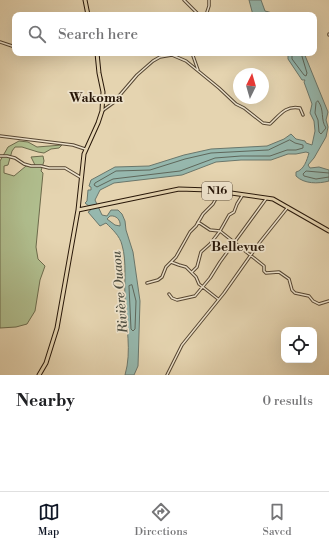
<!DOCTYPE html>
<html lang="en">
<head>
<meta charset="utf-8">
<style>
	:root { --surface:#fff; --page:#f6f6f6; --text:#202124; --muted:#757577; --line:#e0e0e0; --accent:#111827 }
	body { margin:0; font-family:"Libre Bodoni",serif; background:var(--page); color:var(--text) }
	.controls { position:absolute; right:12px; bottom:12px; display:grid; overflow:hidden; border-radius:8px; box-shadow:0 4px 16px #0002 }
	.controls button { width:36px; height:36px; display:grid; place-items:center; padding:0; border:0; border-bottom:1px solid var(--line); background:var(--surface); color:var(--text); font:20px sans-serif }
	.compass { position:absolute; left:233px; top:68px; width:36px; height:36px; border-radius:50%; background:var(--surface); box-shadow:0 4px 16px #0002; rotate:5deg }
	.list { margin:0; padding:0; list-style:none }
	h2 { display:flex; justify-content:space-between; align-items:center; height:52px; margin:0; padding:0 16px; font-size:17px }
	h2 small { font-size:13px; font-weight:400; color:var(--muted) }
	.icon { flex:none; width:22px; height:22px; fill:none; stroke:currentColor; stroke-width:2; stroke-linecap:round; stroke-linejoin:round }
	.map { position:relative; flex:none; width:329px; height:375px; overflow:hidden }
	.search { position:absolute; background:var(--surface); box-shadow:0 4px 16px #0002; left:12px; right:12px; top:12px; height:44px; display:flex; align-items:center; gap:10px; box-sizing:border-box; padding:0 14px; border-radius:8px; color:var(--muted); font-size:15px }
	.sheet { height:116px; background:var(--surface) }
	nav { display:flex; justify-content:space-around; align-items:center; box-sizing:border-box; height:56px; border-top:1px solid var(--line); background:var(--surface); font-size:11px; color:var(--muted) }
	nav a { display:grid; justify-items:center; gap:2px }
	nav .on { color:var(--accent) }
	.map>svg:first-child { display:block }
</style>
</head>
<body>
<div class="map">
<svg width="329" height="375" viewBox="0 0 329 375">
	<rect width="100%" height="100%" fill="#e5d4b0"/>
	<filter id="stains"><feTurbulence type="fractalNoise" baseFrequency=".005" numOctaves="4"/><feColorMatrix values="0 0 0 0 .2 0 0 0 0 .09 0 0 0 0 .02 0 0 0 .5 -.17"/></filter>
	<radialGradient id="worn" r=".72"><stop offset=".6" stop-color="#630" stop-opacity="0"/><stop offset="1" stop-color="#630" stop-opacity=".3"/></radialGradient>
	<path fill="#b0be8e" stroke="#6c6a4b" d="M19 141 28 142 37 147 62 145 59 148 51 149 44 153 38 152 22 147H15L12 151 8 165 4 166V173L14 176 26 166 35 165 31 157 43 156 44 161 41 171 43 173 36 247 38 259 45 266 40 280 35 311 27 324 16 327 0 328V161L8 147Z"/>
	<path fill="#96b8ae" stroke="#6a776c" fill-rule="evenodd" d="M249 0H261L265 11 280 15H253Z
		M288 53H304L328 112 326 120 328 127 326 137 314 158 308 165 310 168 319 167 329 170V181C318 184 304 184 296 176V172C304 170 307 160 309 153L306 152 296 154H288L271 160H241L216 162 182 175 114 183 100 190 95 200 102 215 107 216 111 210H118L122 214 125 221 126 230 133 252 140 301 138 366 134 375H125C132 351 126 326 125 301 124 284 127 261 122 245 120 236 112 229 106 223L100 226 88 212 90 211V207L85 203 87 201 88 190H91V187L89 186 91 180 115 167 149 166 184 155 211 149 267 146 284 139 291 134 296 139 305 141 306 143 312 145 315 131 314 121 310 113 312 104 304 82 305 80H302L288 59ZM110 216C116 215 121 220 120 226L115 225 107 219Z"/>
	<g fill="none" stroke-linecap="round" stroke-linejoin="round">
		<path stroke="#5e675b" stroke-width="1" d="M292 53V59L304 75 306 76 307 73 301 53
			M318 101C325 110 320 119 326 128L321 134 319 132 318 120 315 113 316 103Z
			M290 140 295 143 303 145V148L296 150H287L270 156H241L215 158 180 171 113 179 97 187 94 185 95 183 116 171 150 170 185 159 211 153 268 150Z
			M329 173 306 171 303 174 304 176 316 179 329 177
			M132 285 136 301 135 329 133 331 131 329 129 286Z"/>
		<g stroke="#564632" stroke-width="3.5">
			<path id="minor" d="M184 0 199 15
				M206 15 209 6V0
				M329 34V35
				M0 42 15 47
				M192 53 198 70
				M102 111 113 103 137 75 153 61 160 57 172 55 186 61 219 88 236 104 244 108 263 123 270 124C279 116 285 105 300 108L303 115
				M0 136 73 145 85 149
				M0 156H7L15 158 24 164 31 166H41L49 168H65L80 177
				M198 222 210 230 220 231 264 266V271L266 273 279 272 289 279 292 290 295 293 309 296 313 301 319 304 329 301
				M171 262 179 265 186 267 196 277 199 284 218 299
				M192 272 197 267 201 252 210 244 220 231 229 215 234 212 237 204 242 196
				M147 283 158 280 162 277 166 267 176 257 190 232 196 226 203 214 213 204 218 195 222 192
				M169 294 172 298 177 300 195 296 210 278 220 262 266 199
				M167 375 182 345 224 293 260 242 288 207"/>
		</g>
		<g stroke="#271608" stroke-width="5">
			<path id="primary" d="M85 0 88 15
				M78 210 84 154 98 123 102 111 103 92 99 73 97 53
				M39 375 46 363 57 328 78 210 179 189 210 190 273 199 329 231"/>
		</g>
		<use href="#minor" stroke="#eee3cc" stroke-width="1.5"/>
		<use href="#primary" stroke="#e5d4b0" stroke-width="3"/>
	</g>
	<g text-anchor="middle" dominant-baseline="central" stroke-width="3.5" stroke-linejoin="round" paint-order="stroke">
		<rect fill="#eee3cc" stroke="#635443" stroke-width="1" x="202" y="182" width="30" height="18" rx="3"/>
		<g font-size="11" font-weight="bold" fill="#271608">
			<text x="217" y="191">N16</text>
		</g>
		<g font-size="13" font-weight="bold" fill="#271608" stroke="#eee3cc">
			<text x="96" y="98">Wakoma</text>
			<text x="238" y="247">Bellevue</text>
		</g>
		<g font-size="13" font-style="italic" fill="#4e4f42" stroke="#eee3cc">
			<text transform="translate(120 292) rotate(-95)">Rivière Ouaou</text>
		</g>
	</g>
	<rect width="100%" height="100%" filter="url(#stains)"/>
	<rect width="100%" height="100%" fill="url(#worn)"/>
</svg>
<div class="controls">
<button><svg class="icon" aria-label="locate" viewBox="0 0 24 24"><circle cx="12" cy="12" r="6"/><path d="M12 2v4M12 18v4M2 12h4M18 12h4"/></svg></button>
</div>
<svg class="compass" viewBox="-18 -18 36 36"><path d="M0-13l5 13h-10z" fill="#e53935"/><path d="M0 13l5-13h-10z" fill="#757577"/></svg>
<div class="search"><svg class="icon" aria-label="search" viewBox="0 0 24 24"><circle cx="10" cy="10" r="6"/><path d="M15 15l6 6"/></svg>Search here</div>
</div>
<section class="sheet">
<h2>Nearby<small>0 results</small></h2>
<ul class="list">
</ul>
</section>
<nav>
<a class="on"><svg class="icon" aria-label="map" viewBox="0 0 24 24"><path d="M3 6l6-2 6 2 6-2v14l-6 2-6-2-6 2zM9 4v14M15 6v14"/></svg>Map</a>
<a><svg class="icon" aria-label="directions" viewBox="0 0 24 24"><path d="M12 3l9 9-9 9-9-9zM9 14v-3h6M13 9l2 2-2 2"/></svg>Directions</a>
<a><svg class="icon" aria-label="saved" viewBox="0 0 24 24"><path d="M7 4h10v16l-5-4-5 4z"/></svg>Saved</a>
</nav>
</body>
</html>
